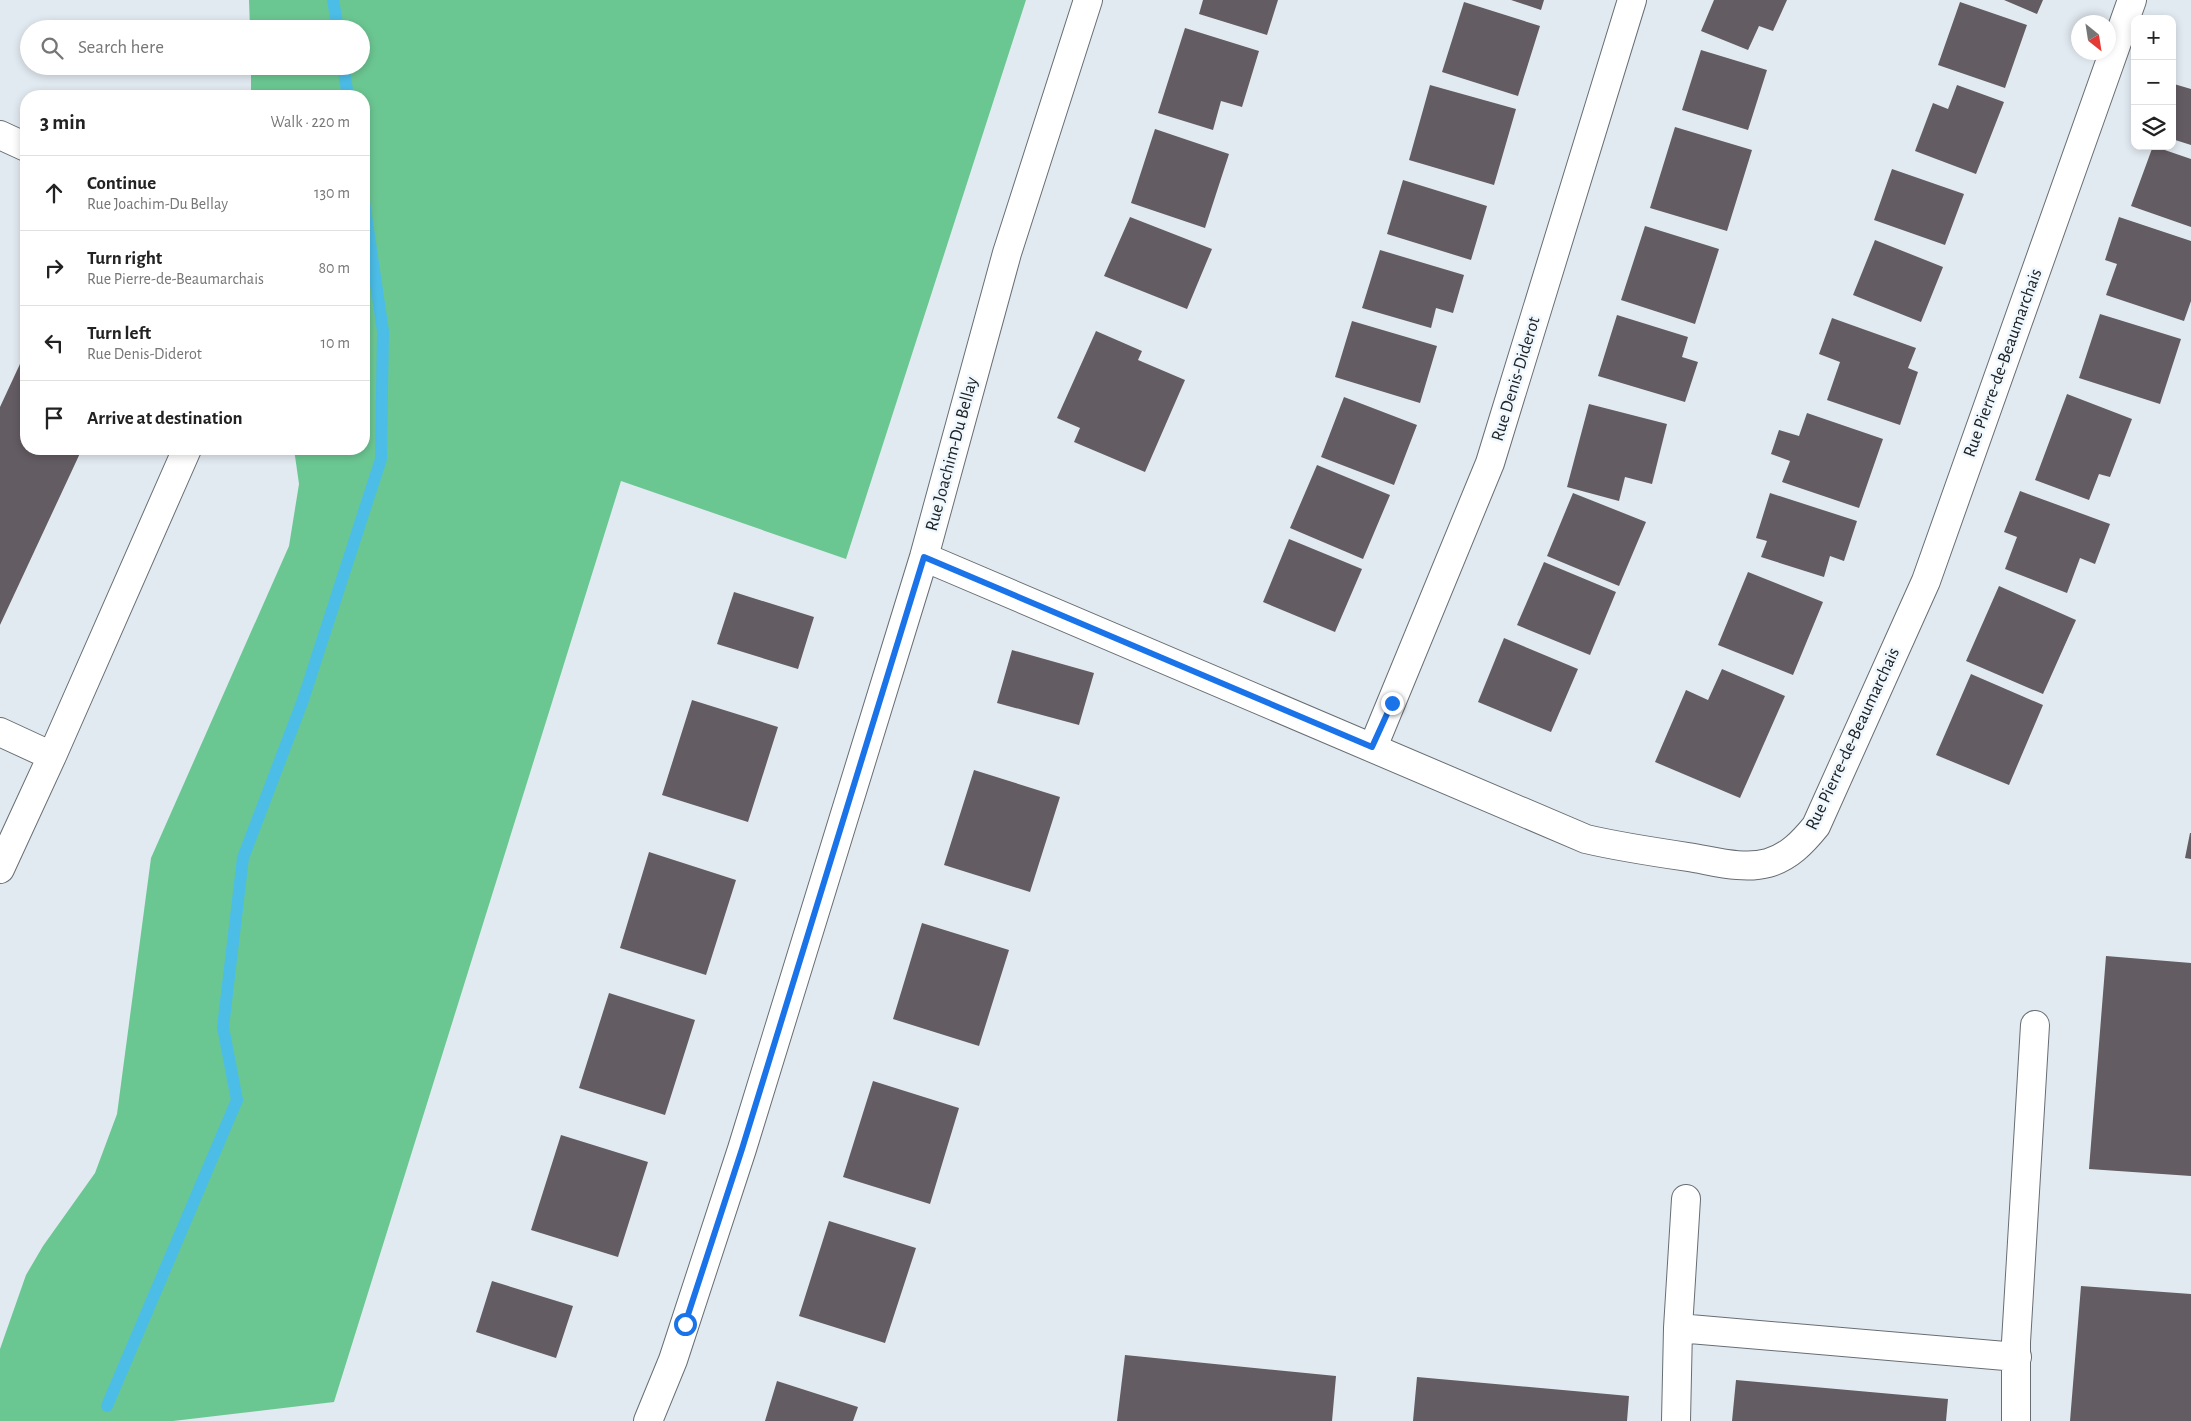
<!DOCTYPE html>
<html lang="en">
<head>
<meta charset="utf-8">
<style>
	:root { --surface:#fff; --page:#f6f6f6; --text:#222; --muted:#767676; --line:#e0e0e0 }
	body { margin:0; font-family:"Alegreya Sans",sans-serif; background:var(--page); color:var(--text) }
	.controls { position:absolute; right:15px; top:15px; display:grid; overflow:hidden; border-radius:10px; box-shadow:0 2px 8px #0003 }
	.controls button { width:45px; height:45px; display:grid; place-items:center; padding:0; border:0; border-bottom:1px solid var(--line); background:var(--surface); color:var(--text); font:25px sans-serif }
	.compass { position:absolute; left:2071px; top:15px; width:45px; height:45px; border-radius:50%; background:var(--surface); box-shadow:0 2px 8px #0003; rotate:150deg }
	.stop { position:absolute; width:15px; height:15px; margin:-11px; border:4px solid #1a73e8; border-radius:50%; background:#fff }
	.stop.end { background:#1a73e8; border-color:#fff; box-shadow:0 1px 5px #0008 }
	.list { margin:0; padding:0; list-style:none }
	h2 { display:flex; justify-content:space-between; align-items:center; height:65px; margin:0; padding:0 20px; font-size:21px }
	h2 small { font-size:16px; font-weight:400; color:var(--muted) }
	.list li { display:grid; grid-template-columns:32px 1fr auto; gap:15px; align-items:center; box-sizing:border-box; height:75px; padding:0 20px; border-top:1px solid var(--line) }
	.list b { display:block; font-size:19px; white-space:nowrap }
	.list p { margin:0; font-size:16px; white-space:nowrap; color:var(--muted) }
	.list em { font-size:16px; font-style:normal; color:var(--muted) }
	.icon { flex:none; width:28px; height:28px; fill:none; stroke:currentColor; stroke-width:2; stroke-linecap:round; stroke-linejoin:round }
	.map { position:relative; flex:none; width:2191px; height:1421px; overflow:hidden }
	.search { position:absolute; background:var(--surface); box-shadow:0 2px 8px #0003; left:20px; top:20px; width:350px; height:55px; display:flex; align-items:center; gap:12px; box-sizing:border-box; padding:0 18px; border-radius:28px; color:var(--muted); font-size:19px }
	.panel { position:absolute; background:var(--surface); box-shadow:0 2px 8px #0003; left:20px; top:90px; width:350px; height:365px; border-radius:20px }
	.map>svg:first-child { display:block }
</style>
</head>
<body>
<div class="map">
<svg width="2191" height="1421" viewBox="0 0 2191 1421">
	<rect width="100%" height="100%" fill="#e2eaf1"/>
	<path fill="#6bc792" d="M249 0H1026L846 559 621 481 334 1402 173 1421H0V1349L26 1275 43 1246 95 1173 117 1114 151 858 289 546 299 484 294 449H364V96H251V66H361V29H250Z"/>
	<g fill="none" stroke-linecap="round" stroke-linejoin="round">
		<path stroke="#4cbde7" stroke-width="12" d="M333 0 338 29
			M343 66 348 96
			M107 1406 237 1100 223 1027 243 858 303 700 381 459 383 331 364 202"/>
	</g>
	<path fill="#635c62" d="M1203 0H1278L1267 35 1199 14Z
		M1511 0H1544L1541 10Z
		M1714 0H1787L1773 31 1759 26 1748 50 1701 31Z
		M2004 0H2043L2037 14Z
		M1464 2 1540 26 1518 96 1442 72Z
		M1960 2 2027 25 2005 88 1938 65Z
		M1185 28 1259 51 1242 107 1221 101 1213 130 1158 113Z
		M1701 50 1767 70 1748 130 1682 110Z
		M2174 84 2191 89V145L2172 139Z
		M1430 85 1516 109 1494 185 1409 160Z
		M1957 85 2004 102 1976 174 1915 151 1933 103 1948 109Z
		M1675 127 1752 150 1727 231 1650 208Z
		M1155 129 1229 154 1205 228 1131 203Z
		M2153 146 2191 159V227L2131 206Z
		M1892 169 1964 194 1945 245 1874 220Z
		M1403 180 1487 206 1471 260 1387 234Z
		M1130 217 1212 249 1187 309 1104 276Z
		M2119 217 2191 241V301L2184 321 2106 295 2117 264 2105 260Z
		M1645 226 1719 249 1695 324 1621 300Z
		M1875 240 1943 267 1921 322 1853 295Z
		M1380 250 1464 275 1453 313 1436 308 1431 328 1362 308Z
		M2100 314 2181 339 2160 404 2079 378Z
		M1617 315 1688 337 1682 357 1698 362 1685 402 1598 376Z
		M1832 318 1916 348 1908 368 1918 372 1900 425 1827 400 1840 362 1819 354Z
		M1352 321 1437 346 1420 403 1335 377Z
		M1096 331 1142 351 1138 360 1185 380 1145 472 1074 442 1080 428 1057 418Z
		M26 351V449H82L0 625V407Z
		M2067 394 2132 419 2110 477 2099 474 2089 500 2035 480Z
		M1344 397 1417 425 1394 485 1321 457Z
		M1589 404 1667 424 1652 484 1625 477 1619 501 1567 487Z
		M1807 413 1883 439 1859 508 1782 482 1790 461 1771 454 1779 430 1799 436Z
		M1317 465 1390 495 1363 559 1290 528Z
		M2020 491 2110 524 2095 564 2080 558 2067 593 2005 569 2017 537 2004 532Z
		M1573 493 1646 522 1619 586 1547 556Z
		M1770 493 1857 521 1844 561 1830 556 1824 577 1761 557 1767 541 1756 538Z
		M1289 539 1362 569 1335 632 1263 602Z
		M1544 562 1616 592 1590 655 1517 625Z
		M1748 572 1823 602 1793 675 1718 645Z
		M1999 586 2076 620 2043 694 1966 661Z
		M734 592 814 617 798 669 717 644Z
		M1504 638 1578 669 1551 732 1478 702Z
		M1012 650 1094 673 1079 725 997 703Z
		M1722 669 1785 696 1740 798 1655 762 1686 690 1708 700Z
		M1971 674 2043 705 2009 785 1936 755Z
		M692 700 778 727 748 822 662 795Z
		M974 770 1060 797 1030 892 944 865Z
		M2190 833H2191V859L2185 858Z
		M649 852 736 880 706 975 620 948Z
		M922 923 1009 950 979 1046 893 1019Z
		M2106 956 2191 963V1176L2089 1169Z
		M609 993 695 1020 665 1115 579 1088Z
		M873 1081 959 1108 930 1204 843 1177Z
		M561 1135 648 1162 618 1257 531 1230Z
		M829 1221 916 1248 885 1343 799 1316Z
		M492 1281 573 1306 556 1358 476 1332Z
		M2081 1286 2191 1294V1421H2070Z
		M1125 1355 1336 1376 1332 1421H1117Z
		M1417 1377 1629 1396 1627 1421H1413Z
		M1736 1380 1948 1399 1946 1421H1732Z
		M777 1381 858 1407 853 1421H765Z"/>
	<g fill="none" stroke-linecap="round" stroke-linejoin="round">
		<g stroke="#676e73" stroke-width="30">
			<path id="minor" d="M0 135 26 147
				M924 557 1586 839C1620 847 1654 852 1688 857 1714 861 1743 870 1768 863 1789 857 1803 842 1816 826L1926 581 2132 0
				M0 732 52 756 0 869
				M1373 747 1490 463 1632 0
				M52 756 187 449
				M1678 1328 2017 1357
				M648 1421 673 1360 742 1149 924 557 1007 253 1088 0
				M1676 1421 1678 1328 1686 1199
				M2016 1421V1342L2035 1025"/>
		</g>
		<use href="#minor" stroke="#fff" stroke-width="28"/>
	</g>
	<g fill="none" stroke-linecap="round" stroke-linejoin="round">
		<path stroke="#1a73e8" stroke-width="6" d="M685 1324 742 1149 924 557 1372 747 1392 703"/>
	</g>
	<g text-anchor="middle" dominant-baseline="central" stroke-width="5" stroke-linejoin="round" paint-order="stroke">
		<g font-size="18" fill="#202325" stroke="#eff8fe">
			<text transform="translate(2003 363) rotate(-70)">Rue Pierre-de-Beaumarchais</text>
			<text transform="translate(1516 379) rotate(-73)">Rue Denis-Diderot</text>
			<text transform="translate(952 454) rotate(-75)">Rue Joachim-Du Bellay</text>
			<text transform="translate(1853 739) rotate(-65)">Rue Pierre-de-Beaumarchais</text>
		</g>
	</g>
</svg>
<div class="controls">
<button>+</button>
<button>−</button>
<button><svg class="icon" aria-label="layers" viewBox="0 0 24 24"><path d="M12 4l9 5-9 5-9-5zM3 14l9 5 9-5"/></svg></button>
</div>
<svg class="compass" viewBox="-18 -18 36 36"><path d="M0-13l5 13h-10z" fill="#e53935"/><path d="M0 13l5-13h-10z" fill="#767676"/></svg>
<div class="stop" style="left:685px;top:1324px"></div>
<div class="stop end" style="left:1392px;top:703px"></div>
<div class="search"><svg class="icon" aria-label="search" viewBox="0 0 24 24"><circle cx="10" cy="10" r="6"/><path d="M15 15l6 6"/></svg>Search here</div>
<section class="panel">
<h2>3 min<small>Walk · 220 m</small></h2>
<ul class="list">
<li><svg class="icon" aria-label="ahead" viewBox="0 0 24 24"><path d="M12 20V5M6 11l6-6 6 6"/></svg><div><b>Continue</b><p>Rue Joachim-Du Bellay</p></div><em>130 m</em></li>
<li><svg class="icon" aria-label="right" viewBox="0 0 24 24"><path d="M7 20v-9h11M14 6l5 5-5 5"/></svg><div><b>Turn right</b><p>Rue Pierre-de-Beaumarchais</p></div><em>80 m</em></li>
<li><svg class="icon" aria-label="left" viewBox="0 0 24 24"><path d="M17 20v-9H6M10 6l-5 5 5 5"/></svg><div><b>Turn left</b><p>Rue Denis-Diderot</p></div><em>10 m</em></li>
<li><svg class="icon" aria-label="arrive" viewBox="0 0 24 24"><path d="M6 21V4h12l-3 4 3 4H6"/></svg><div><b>Arrive at destination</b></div></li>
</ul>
</section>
</div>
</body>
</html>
